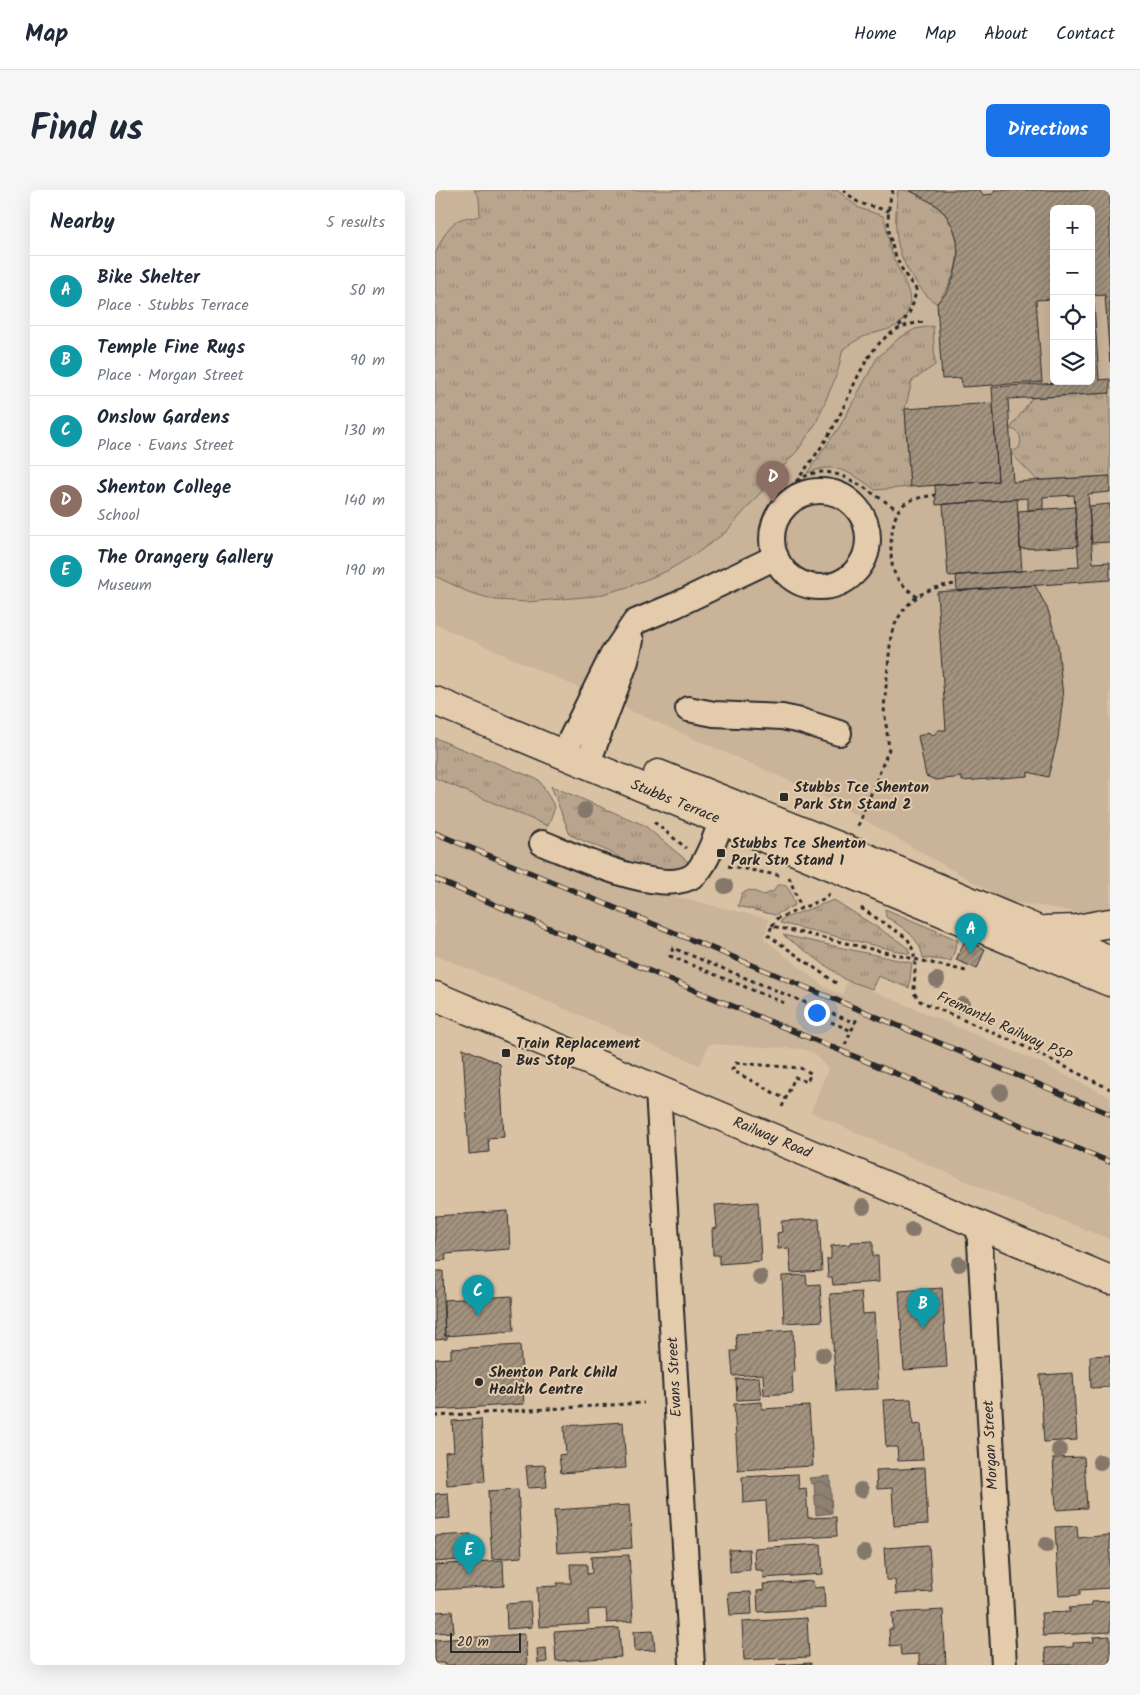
<!DOCTYPE html>
<html lang="en">
<head>
<meta charset="utf-8">
<style>
	:root { --surface:#fff; --page:#f6f6f7; --text:#1f2937; --muted:#747a83; --line:#e0e1e3; --accent:#1a73e8 }
	body { margin:0; font-family:Kalam,sans-serif; background:var(--page); color:var(--text) }
	.controls { position:absolute; right:15px; top:15px; display:grid; overflow:hidden; border-radius:8px; box-shadow:0 5px 20px #0002 }
	.controls button { width:45px; height:45px; display:grid; place-items:center; padding:0; border:0; border-bottom:1px solid var(--line); background:var(--surface); color:var(--text); font:25px sans-serif }
	.scale { position:absolute; left:15px; bottom:12px; width:71px; box-sizing:border-box; padding-left:5px; border:2px solid #2b2b2b; border-top:0; font-size:14px; line-height:18px; white-space:nowrap; color:#2b2b2b; -webkit-text-stroke:4px #e4cbac; paint-order:stroke }
	.you { position:absolute; left:381px; top:822px; width:18px; height:18px; margin:-12px; border:4px solid #fff; border-radius:50%; background:#1a73e8; box-shadow:0 0 0 8px #1a73e833 }
	.badge { display:grid; place-items:center; width:32px; height:32px; border-radius:50%; background:var(--accent); color:#fff; font-size:16px; font-weight:700 }
	.pin { position:absolute; translate:-50% -41px; filter:drop-shadow(0 1px 2px #0008) }
	.pin::after { content:''; position:absolute; top:26px; width:18px; height:15px; background:inherit; clip-path:polygon(0 0,100% 0,50% 100%) }
	.list { margin:0; padding:0; list-style:none }
	h2 { display:flex; justify-content:space-between; align-items:center; height:65px; margin:0; padding:0 20px; font-size:21px }
	h2 small { font-size:16px; font-weight:400; color:var(--muted) }
	.list li { display:grid; grid-template-columns:32px 1fr auto; gap:15px; align-items:center; box-sizing:border-box; height:70px; padding:0 20px; border-top:1px solid var(--line) }
	.list b { display:block; font-size:19px; white-space:nowrap }
	.list p { margin:0; font-size:16px; white-space:nowrap; color:var(--muted) }
	.list em { font-size:16px; font-style:normal; color:var(--muted) }
	.icon { flex:none; width:28px; height:28px; fill:none; stroke:currentColor; stroke-width:2; stroke-linecap:round; stroke-linejoin:round }
	.map { position:relative; flex:none; width:675px; height:1475px; overflow:hidden; border-radius:8px }
	header { display:flex; align-items:center; gap:30px; box-sizing:border-box; height:70px; padding:0 25px; background:var(--surface); border-bottom:1px solid var(--line) }
	header strong { font-size:24px }
	nav { display:flex; gap:28px; margin-inline-start:auto; font-size:18px }
	.intro { display:flex; align-items:center; justify-content:space-between; box-sizing:border-box; height:120px; padding:0 30px }
	h1 { margin:0; font-size:35px }
	.button { padding:12px 22px; border-radius:8px; background:var(--accent); color:#fff; font-size:18px; font-weight:700 }
	main { display:flex; gap:30px; padding:0 30px }
	aside { flex:1; background:var(--surface); border-radius:8px; box-shadow:0 5px 20px #0002 }
	.map>svg:first-child { display:block }
</style>
</head>
<body>
<header>
<strong>Map</strong>
<nav><a>Home</a><a>Map</a><a>About</a><a>Contact</a></nav>
</header>
<div class="intro"><h1>Find us</h1><a class="button">Directions</a></div>
<main>
<aside>
<h2>Nearby<small>5 results</small></h2>
<ul class="list">
<li><span class="badge" style="background:#0f9aa8">A</span><div><b>Bike Shelter</b><p>Place · Stubbs Terrace</p></div><em>50 m</em></li>
<li><span class="badge" style="background:#0f9aa8">B</span><div><b>Temple Fine Rugs</b><p>Place · Morgan Street</p></div><em>90 m</em></li>
<li><span class="badge" style="background:#0f9aa8">C</span><div><b>Onslow Gardens</b><p>Place · Evans Street</p></div><em>130 m</em></li>
<li><span class="badge" style="background:#8d6e63">D</span><div><b>Shenton College</b><p>School</p></div><em>140 m</em></li>
<li><span class="badge" style="background:#0f9aa8">E</span><div><b>The Orangery Gallery</b><p>Museum</p></div><em>190 m</em></li>
</ul>
</aside>
<div class="map">
<svg width="675" height="1475" viewBox="0 0 675 1475">
	<defs>
		<pattern id="grass-tufts" width="24" height="20" patternUnits="userSpaceOnUse" patternTransform="scale(1.25)"><rect width="24" height="20" fill="#b9a58e"/><path d="M3 7l-1-3M5 7V3M7 7l1-3M15 17l-1-3M17 17v-4M19 17l1-3" fill="none" stroke="#978774"/></pattern>
		<pattern id="water-waves" width="16" height="10" patternUnits="userSpaceOnUse" patternTransform="scale(1.25)"><rect width="16" height="10" fill="#8e8171"/><path d="M0 5q4-4 8 0t8 0" fill="none" stroke="#746a5d"/></pattern>
		<pattern id="building-hatch" width="6" height="6" patternUnits="userSpaceOnUse" patternTransform="scale(1.25)"><rect width="6" height="6" fill="#a3937f"/><path d="M-1 1l2-2M0 6l6-6M5 7l2-2" fill="none" stroke="#857868"/></pattern>
	</defs>
	<rect width="100%" height="100%" fill="#d9c1a4"/>
	<filter id="ink" filterUnits="userSpaceOnUse"><feTurbulence type="fractalNoise" baseFrequency=".02" numOctaves="2"/><feDisplacementMap in="SourceGraphic" scale="10" xChannelSelector="R" yChannelSelector="G"/><feConvolveMatrix kernelMatrix="1 2 1 2 8 2 1 2 1" color-interpolation-filters="sRGB"/></filter>
	<g filter="url(#ink)">
		<path fill="#c9b399" fill-rule="evenodd" d="M0 0H675V723L669 726 572 711 384 604 0 434ZM619 19H656V191H619Z
			M0 548 104 590 120 617 103 664 155 686 334 729 329 749 391 798 408 805 412 791 455 808 608 874 675 907V1049L592 1017 476 967 376 922 393 879 378 862 367 859 274 854 265 875 0 765Z"/>
		<path fill="url(#grass-tufts)" stroke="#72685c" d="M39 0H402L424 18 448 26C453 38 453 51 457 64 464 87 489 111 464 134 456 140 437 143 428 147 421 150 414 155 408 159L402 184 381 233 363 260 291 342 262 363 232 381 193 397 161 406 92 412 61 410 33 402 0 386V64C7 50 13 31 30 28 38 26 36 30 45 25L44 7Z
			M463 0C476 0 481 4 492 10 533 33 529 80 502 113 494 110 486 99 481 92 458 61 459 36 463 0Z
			M498 136 500 175 477 191 470 219 475 297 440 300C428 290 408 277 392 278 386 278 378 281 372 283L405 236 442 168 464 148 480 139Z
			M675 203V286L602 290 576 263 584 258C588 249 585 240 575 239L597 208Z
			M0 548 104 590 120 617 113 636 0 588Z
			M116 596 209 635 258 676 248 681 203 678 175 662 135 645Z
			M342 695H350L355 701 360 715 340 725 303 716 307 703 315 700 329 705 339 701Z
			M399 710 465 752 473 758 475 764 345 733 347 729Z
			M450 719 523 750 516 771 488 768C485 747 467 737 451 727Z
			M348 745 477 773 474 798 443 786 437 799 411 790Z"/>
		<path fill="url(#water-waves)" stroke="#665f55" d="M395 1286 397 1323 381 1325 379 1294 376 1293 374 1288Z"/>
		<path fill="url(#building-hatch)" stroke="#2b2b2b" d="M474 0H545L548 5 559 4V0H675V172L670 105 656 106V19H619V109L601 110 607 192 527 197 526 188 507 189 502 113 512 102 519 86 523 68 522 50 518 37 511 25 501 15Z
			M656 113H659L664 190 675 189V203L573 209 576 263 578 292 675 286V302L653 304 658 373 675 372V390L522 401 521 385 644 377 639 305 608 307V319L593 320V308L501 315 500 295 563 291 557 197 656 191Z
			M558 213 563 291 475 297 470 219Z
			M582 309 587 381 513 386 508 314Z
			M675 314V352L657 353 654 316Z
			M640 317 643 356 585 359 583 321Z
			M600 395 613 420 623 455 628 508 623 548 613 587 593 582V586L527 591V587L501 590 491 586 483 546 491 544 492 542 499 545 503 540H511L502 402Z
			M530 750 550 759 542 779 521 770Z
			M28 858 65 874 69 947 53 948 54 962 34 964Z
			M323 1012 326 1071 284 1074V1065H278L277 1039 282 1038 280 1015Z
			M73 1021 75 1059 10 1064 11 1070 0 1071V1026Z
			M384 1029 387 1081 356 1083 354 1058 343 1059 342 1043 347 1042 346 1031Z
			M438 1051V1066H443L444 1092 398 1095 397 1087H393L392 1069H396V1056L416 1054V1052Z
			M0 1081H8L10 1146H12V1149L0 1150Z
			M371 1085 372 1095 385 1094 387 1131 349 1133 347 1086Z
			M507 1098 512 1177 469 1180 464 1101Z
			M426 1102 428 1124 439 1123 443 1199 401 1201 395 1104Z
			M77 1106 79 1141 10 1146 8 1110Z
			M358 1140 360 1182 357 1183 358 1203 329 1205 328 1184 298 1186 296 1161H302L301 1144Z
			M85 1155 89 1214 0 1220V1169L16 1168V1159Z
			M675 1165V1197L656 1198 655 1166Z
			M638 1183 642 1250 609 1252 605 1185Z
			M324 1187 326 1209 302 1210 301 1189Z
			M476 1209 478 1235 486 1234 488 1270 463 1271 462 1257H451L448 1210Z
			M327 1212V1219L374 1216 378 1276 303 1280 299 1214Z
			M46 1229 50 1292 12 1295 10 1262 19 1261 17 1231Z
			M188 1232 191 1278 126 1283 124 1265 131 1264 129 1236Z
			M649 1267 652 1318 621 1320 618 1268Z
			M110 1275 112 1297 93 1298 91 1276Z
			M490 1278 493 1334 459 1336 457 1298 442 1299 441 1280Z
			M363 1284 364 1299 371 1298 373 1328 401 1327 402 1346 333 1350 331 1311 308 1313 307 1287Z
			M83 1299 87 1367 57 1369 53 1301Z
			M13 1303 15 1328 0 1329V1304Z
			M194 1315 197 1358 122 1363 119 1320Z
			M642 1336 643 1348 675 1345V1398L645 1400V1405L624 1406 620 1337Z
			M36 1344 37 1369 0 1372V1346Z
			M386 1354 388 1384 328 1388 327 1380H320L319 1358Z
			M494 1355 497 1402 461 1404 460 1390H451L449 1358Z
			M314 1359 315 1380 295 1382 294 1360Z
			M194 1365 198 1431 172 1433 171 1419 153 1420 154 1434 104 1437 102 1397 122 1396V1393H136L135 1374H152V1384L157 1383 156 1367Z
			M68 1370 69 1396 0 1400V1375Z
			M378 1391 379 1398 389 1397 390 1418 323 1422 322 1401 329 1400 328 1394Z
			M316 1402 317 1424 295 1425 293 1403Z
			M675 1411V1442L608 1446 606 1423 635 1422 634 1418 657 1416 656 1412Z
			M95 1412 97 1437 72 1439 71 1414Z
			M508 1420 511 1475H484V1464L466 1465 465 1455 455 1456 454 1439H458L457 1423Z
			M17 1421 19 1442 0 1443V1422Z
			M372 1428 374 1467 309 1470 307 1432Z
			M184 1438 186 1467 121 1471 119 1442Z
			M218 1440 220 1460 200 1461 199 1441Z
			M90 1444 92 1475H10V1473H0V1450Z
			M675 1446V1475H611L610 1458 638 1457V1453L659 1452 658 1447Z
			M111 1458 112 1472 103 1473 102 1459Z
			M376 1473V1475H341Z"/>
		<g fill="none" stroke-linecap="round" stroke-linejoin="round">
			<g stroke="#2b2b2b" stroke-width="28">
				<path id="minor" d="M337 349a48 48 0 1 1 96 0a48 48 0 1 1-96 0Z
					M253 519 279 524 347 527 366 531 404 543
					M128 565 177 466 200 432 241 415 341 367
					M152 575 191 471 196 450
					M107 653C140 666 229 708 259 685 272 675 280 646 287 631
					M223 900 257 1475
					M544 1035 569 1475"/>
			</g>
			<g stroke="#2b2b2b" stroke-width="31">
				<path id="major" d="M0 511 675 792
					M223 584 413 660 675 770
					M611 740 642 739 675 733
					M0 806 675 1090"/>
			</g>
			<path stroke="#2b2b2b" stroke-width="3" stroke-dasharray="4 4" stroke-linecap="butt" d="M408 0 424 13 454 21
				M458 0C446 34 458 73 481 99 479 115 475 125 464 136
				M361 292C373 275 386 259 396 241 422 199 432 133 492 132
				M336 321C379 254 412 287 463 320
				M482 407C475 401 464 393 460 384 453 371 455 326 467 316 475 308 490 307 500 305
				M219 632 251 658
				M423 636 454 559 449 518 456 445C466 413 489 396 522 394
				M293 676 348 686
				M354 687 366 718
				M426 718 472 748C484 766 479 783 479 803L485 811 584 854 675 899
				M337 736 341 729 391 708 395 702
				M401 793 333 745 337 736 531 781
				M349 813 235 766 238 758 420 833
				M371 823 375 815
				M396 832 417 841
				M410 855 423 826
				M347 917 360 887 372 892 376 883 365 878 301 873 297 880 350 909
				M0 1226 209 1213"/>
			<use href="#minor" stroke="#e4cbac" stroke-width="24"/>
			<use href="#major" stroke="#e4cbac" stroke-width="28"/>
			<g stroke="#2b2b2b" stroke-width="5.5">
				<path id="rail" d="M0 643 675 924
					M0 689 266 803 675 972"/>
			</g>
			<use href="#rail" stroke="#e4cbac" stroke-width="4" stroke-dasharray="11" stroke-linecap="butt"/>
		</g>
		<g fill="#85786a">
			<circle cx="150" cy="620" r="8"/>
			<circle cx="290" cy="696" r="8"/>
			<circle cx="502" cy="790" r="8"/>
			<circle cx="528" cy="815" r="8"/>
			<circle cx="565" cy="902" r="8"/>
			<circle cx="428" cy="1017" r="8"/>
			<circle cx="477" cy="1040" r="8"/>
			<circle cx="524" cy="1074" r="8"/>
			<circle cx="325" cy="1087" r="8"/>
			<circle cx="388" cy="1165" r="8"/>
			<circle cx="624" cy="1260" r="8"/>
			<circle cx="665" cy="1272" r="8"/>
			<circle cx="426" cy="1300" r="8"/>
			<circle cx="611" cy="1355" r="8"/>
			<circle cx="429" cy="1363" r="8"/>
		</g>
	</g>
	<g fill="#2b2b2b" stroke="#e4cbac" stroke-width="2">
		<rect x="344" y="602" width="10" height="10" rx="2.5"/>
		<rect x="281" y="658" width="10" height="10" rx="2.5"/>
		<rect x="66" y="858" width="10" height="10" rx="2.5"/>
		<circle cx="44" cy="1192" r="5"/>
	</g>
	<g text-anchor="middle" dominant-baseline="central" stroke-width="4" stroke-linejoin="round" paint-order="stroke">
		<g font-size="15" font-weight="bold" fill="#2b2b2b" stroke="#e4cbac" text-anchor="start">
			<text x="359" y="598">Stubbs Tce Shenton<tspan x="359" dy="17">Park Stn Stand 2</tspan></text>
			<text x="296" y="654">Stubbs Tce Shenton<tspan x="296" dy="17">Park Stn Stand 1</tspan></text>
			<text x="81" y="854">Train Replacement<tspan x="81" dy="17">Bus Stop</tspan></text>
			<text x="54" y="1183">Shenton Park Child<tspan x="54" dy="17">Health Centre</tspan></text>
		</g>
		<g font-size="15" fill="#2b2b2b" stroke="#e4cbac">
			<text transform="translate(240 612) rotate(22)">Stubbs Terrace</text>
			<text transform="translate(569 837) rotate(25)">Fremantle Railway PSP</text>
			<text transform="translate(337 948) rotate(23)">Railway Road</text>
			<text transform="translate(240 1187) rotate(-93)">Evans Street</text>
			<text transform="translate(556 1255) rotate(-93)">Morgan Street</text>
		</g>
	</g>
</svg>
<div class="controls">
<button>+</button>
<button>−</button>
<button><svg class="icon" aria-label="locate" viewBox="0 0 24 24"><circle cx="12" cy="12" r="6"/><path d="M12 2v4M12 18v4M2 12h4M18 12h4"/></svg></button>
<button><svg class="icon" aria-label="layers" viewBox="0 0 24 24"><path d="M12 4l9 5-9 5-9-5zM3 14l9 5 9-5"/></svg></button>
</div>
<div class="scale">20 m</div>
<div class="you"></div>
<div class="pin badge" style="left:536px;top:764px;background:#0f9aa8">A</div>
<div class="pin badge" style="left:488px;top:1139px;background:#0f9aa8">B</div>
<div class="pin badge" style="left:43px;top:1126px;background:#0f9aa8">C</div>
<div class="pin badge" style="left:338px;top:312px;background:#8d6e63">D</div>
<div class="pin badge" style="left:34px;top:1385px;background:#0f9aa8">E</div>
</div>
</main>
</body>
</html>
